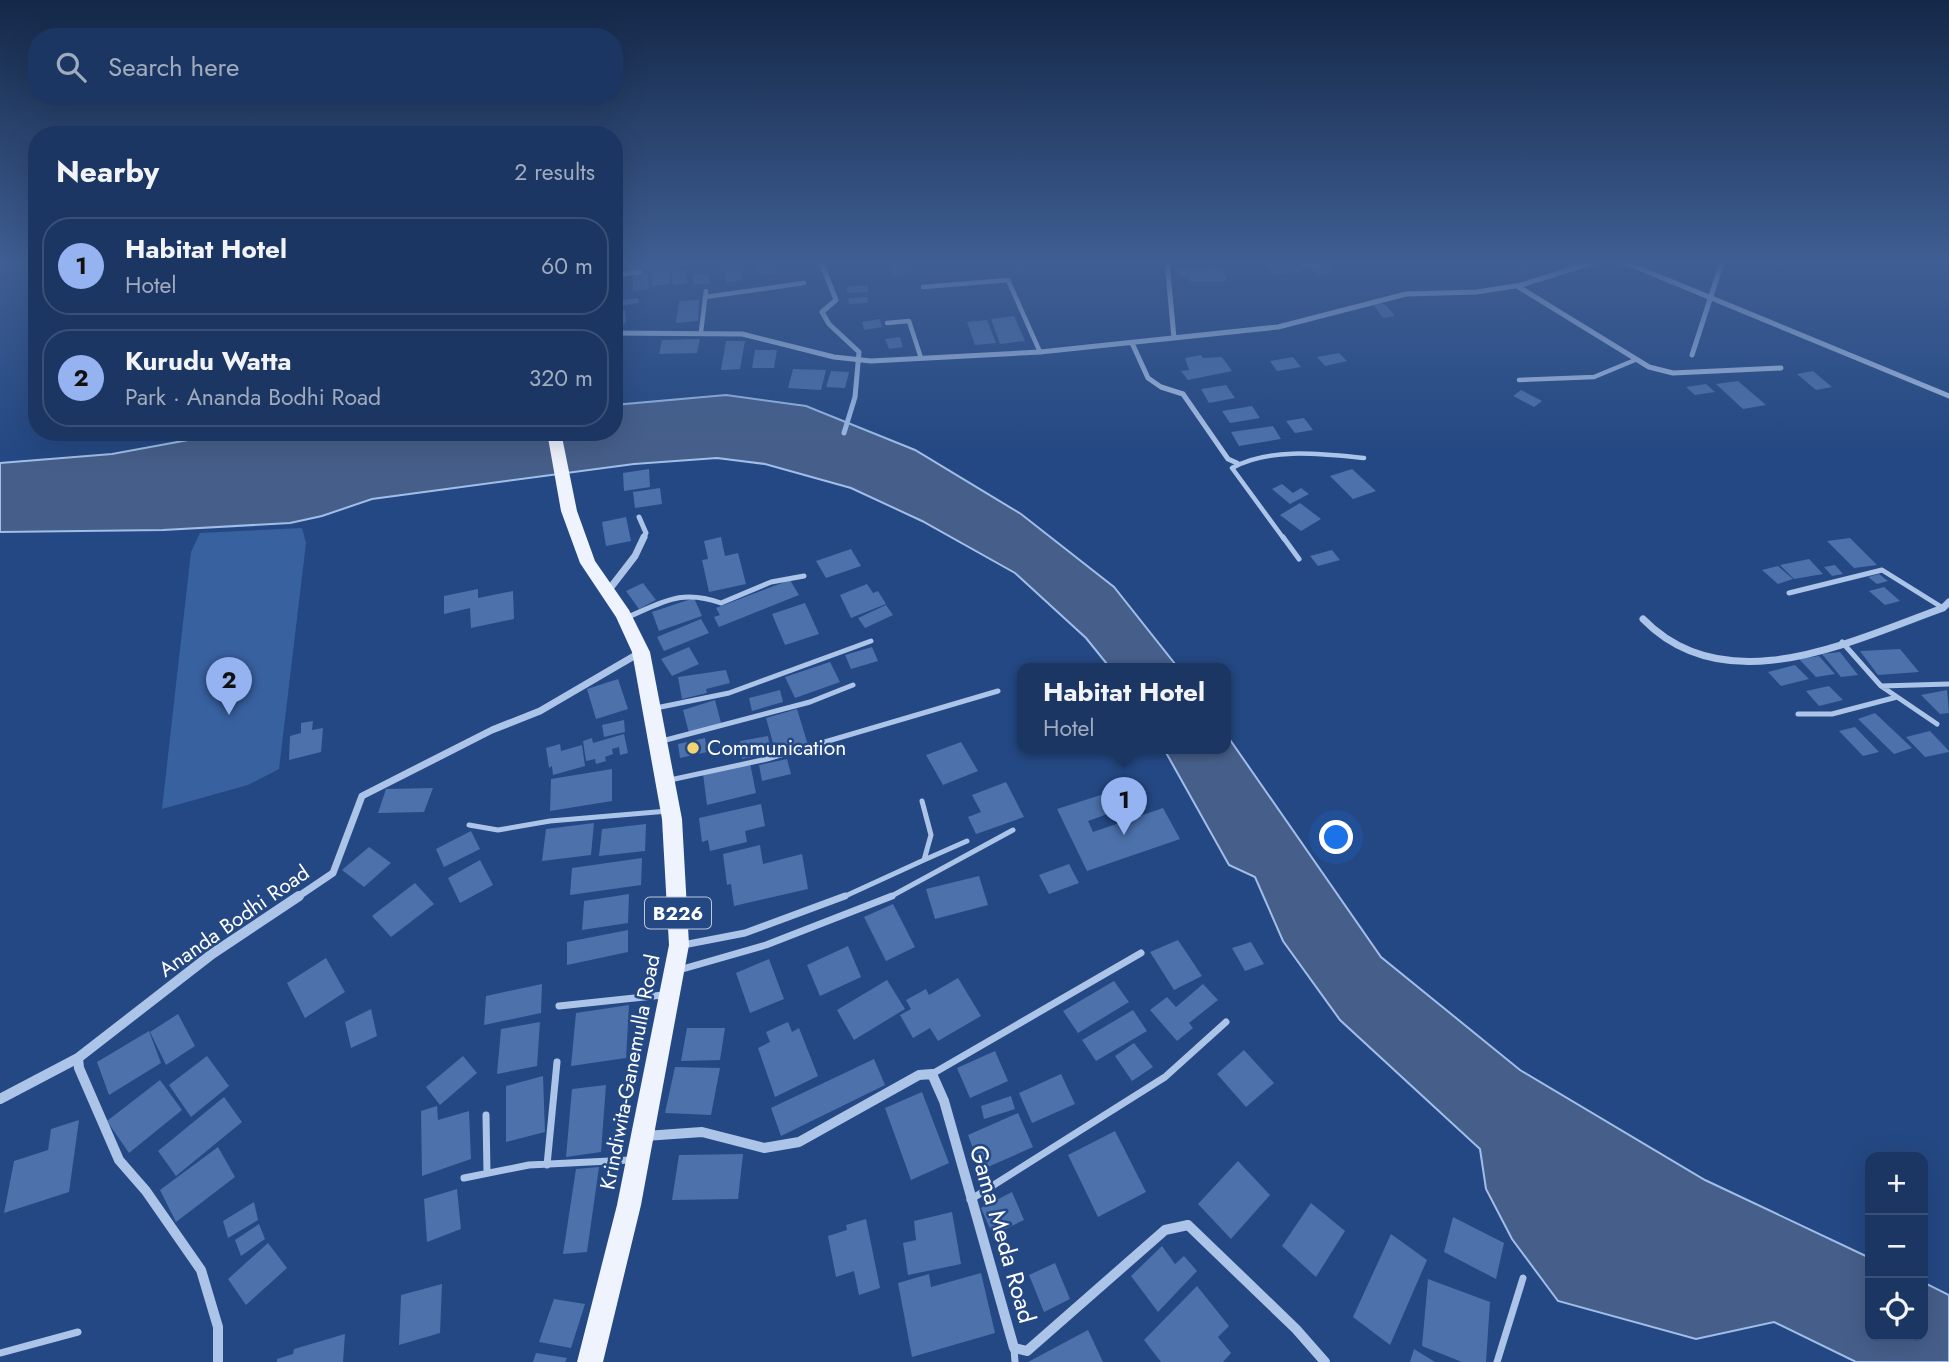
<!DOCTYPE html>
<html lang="en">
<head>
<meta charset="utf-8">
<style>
	:root { --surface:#1b3662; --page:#243e68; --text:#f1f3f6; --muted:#a0abbe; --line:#395077; --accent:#95b2f1 }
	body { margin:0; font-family:Jost,sans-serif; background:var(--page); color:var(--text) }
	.controls { position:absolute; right:21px; bottom:21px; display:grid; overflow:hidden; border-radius:14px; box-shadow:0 7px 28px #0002 }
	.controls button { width:63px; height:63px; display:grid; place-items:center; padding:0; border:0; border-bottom:2px solid var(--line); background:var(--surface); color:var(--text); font:35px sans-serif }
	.you { position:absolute; left:1337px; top:838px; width:24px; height:24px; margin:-18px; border:5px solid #fff; border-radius:50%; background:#1a73e8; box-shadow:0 0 0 10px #1a73e833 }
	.badge { display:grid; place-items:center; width:46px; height:46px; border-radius:50%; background:var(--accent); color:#111; font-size:23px; font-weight:700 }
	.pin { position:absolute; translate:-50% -58px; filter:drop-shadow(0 2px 4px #0008) }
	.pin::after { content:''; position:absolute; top:37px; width:24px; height:21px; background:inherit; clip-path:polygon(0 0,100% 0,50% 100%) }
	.popup { position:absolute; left:1017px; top:663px; width:214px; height:91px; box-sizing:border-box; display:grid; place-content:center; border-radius:14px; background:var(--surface); filter:drop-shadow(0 2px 5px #0005); font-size:23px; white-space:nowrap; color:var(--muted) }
	.popup b { font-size:26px; color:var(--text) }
	.popup::after { content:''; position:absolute; left:50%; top:100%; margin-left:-14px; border:14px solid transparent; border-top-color:var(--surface) }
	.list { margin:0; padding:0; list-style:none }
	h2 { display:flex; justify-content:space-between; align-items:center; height:91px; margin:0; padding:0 28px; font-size:30px }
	h2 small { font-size:23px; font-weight:400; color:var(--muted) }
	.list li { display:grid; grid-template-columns:46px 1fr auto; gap:21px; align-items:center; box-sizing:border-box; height:98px; margin:0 14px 14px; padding:0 14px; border:2px solid var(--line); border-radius:28px }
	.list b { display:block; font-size:26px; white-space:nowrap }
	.list p { margin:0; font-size:23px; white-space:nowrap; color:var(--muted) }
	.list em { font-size:23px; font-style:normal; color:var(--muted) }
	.icon { flex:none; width:38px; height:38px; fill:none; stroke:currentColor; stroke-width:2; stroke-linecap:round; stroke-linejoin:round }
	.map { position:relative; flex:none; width:1949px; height:1362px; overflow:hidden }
	.search { position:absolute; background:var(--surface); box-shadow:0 7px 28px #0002; left:28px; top:28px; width:595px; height:77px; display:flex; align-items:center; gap:18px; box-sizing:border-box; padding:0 24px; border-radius:28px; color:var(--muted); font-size:26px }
	.panel { position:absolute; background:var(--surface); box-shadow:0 7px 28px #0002; left:28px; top:126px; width:595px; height:315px; border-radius:28px }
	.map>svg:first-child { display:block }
</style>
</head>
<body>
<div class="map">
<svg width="1949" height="1362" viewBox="0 0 1949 1362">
	<rect width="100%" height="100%" fill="#244883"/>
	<path fill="#3861a0" d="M302 528 306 543 279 769 248 785 162 809 191 552 200 533Z"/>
	<path fill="#465f8a" stroke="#a0bee9" stroke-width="2" d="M726 395 806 406 915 450 1021 514 1114 587 1179 669H1111L1086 638 1015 573 922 521 851 488 765 464 717 458 634 464 372 499 322 516 290 523 163 530 0 532V463L112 454 221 434 614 432V405Z
		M1226 734 1381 957 1520 1070 1705 1180 1870 1258V1336H1923V1282L1949 1295V1362H1856L1774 1322 1696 1339 1558 1301 1512 1239 1486 1189 1480 1149 1340 1020 1283 941 1255 877 1229 865 1164 749H1226Z"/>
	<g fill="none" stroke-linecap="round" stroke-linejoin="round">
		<path stroke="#a0bee9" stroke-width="5" d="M821 262 836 300 822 312 829 324 859 352 855 397 844 433
			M1692 355 1722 262"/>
	</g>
	<path fill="#4c71ab" d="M628 262H650L649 270 626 272Z
		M757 262H774L776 273 760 275Z
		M1296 262 1303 271 1274 275 1265 264Z
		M901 264 906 274 894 276 888 266Z
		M1329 265 1335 272 1317 275 1311 267Z
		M1222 268 1227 281 1191 282 1188 276H1179L1176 269Z
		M669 270 670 284 652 286 651 272Z
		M686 270 688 283 673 285 671 272Z
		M741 270 743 280 726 283 724 272Z
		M648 272 649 289 633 291V274Z
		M709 273 710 283 694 285 693 275Z
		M868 285V292L847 293V287Z
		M867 297 868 303 849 304 848 298Z
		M638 298 639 303 617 306V301Z
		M699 300 698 321 676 323 679 301Z
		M1382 303 1387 306 1395 316 1383 318 1373 304Z
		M625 310 626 323 614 325V311Z
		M1014 316 1025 341 1000 344 991 319Z
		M880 319 882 327 864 330 862 322Z
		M987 320 996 343 975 345 967 322Z
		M900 337 903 347 889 349 885 339Z
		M700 339 697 353 659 354 662 340Z
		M726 341H745L740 369 721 370Z
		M755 350H777L774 368H752Z
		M1339 353 1347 361 1325 366 1317 357Z
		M1201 355 1203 358 1222 357 1232 371 1188 380 1181 371 1189 370 1185 358Z
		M1293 357 1301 367 1277 371 1270 361Z
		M793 369 826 370 821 390 788 388Z
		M831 371 849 372 845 388 826 387Z
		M1813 371 1832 387 1816 390 1797 374Z
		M1738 381 1766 405 1743 409 1716 384Z
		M1706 384 1715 392 1695 395 1686 387Z
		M1226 385 1235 398 1209 403 1201 389Z
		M1521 390 1542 401 1534 407 1513 396Z
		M1252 406 1260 418 1230 423 1222 411Z
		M1304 418 1313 430 1295 433 1286 421Z
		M1273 426 1281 439 1239 446 1231 432Z
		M649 469 650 487 624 491 623 473Z
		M1352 469 1376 491 1353 499 1330 476Z
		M1282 484 1293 493 1301 488 1309 494 1290 504 1272 489Z
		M660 488 662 504 635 508 633 492Z
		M1300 503 1321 519 1301 531 1280 515Z
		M626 517 631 541 606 546 602 522Z
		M721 537 725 556 738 553 746 584 709 592 702 560 708 559 704 541Z
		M1850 538 1877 565 1854 568 1827 541Z
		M851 549 861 566 826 578 816 561Z
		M1332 550 1340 560 1318 566 1310 556Z
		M1809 559 1823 574 1794 579 1780 565Z
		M1835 565 1843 574 1832 576 1824 567Z
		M1778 566 1793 579 1778 584 1762 570Z
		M1879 574 1888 581 1877 584 1868 577Z
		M790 580 799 595 719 627 714 617 720 615 716 608Z
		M643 583 656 600 639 609 626 591Z
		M867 584 873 593 878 591 886 604 851 618 840 595Z
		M1884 587 1900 601 1885 605 1869 591Z
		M478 589V598L513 591 514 619 471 628 470 608 444 614V596Z
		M694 598 702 616 659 631 652 612Z
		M805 603 819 634 785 645 772 614Z
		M886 605 893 615 865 628 858 618Z
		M701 619 709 633 664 651 657 637Z
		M689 647 699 664 672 676 661 659Z
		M872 647 878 661 851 669 845 655Z
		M1900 649 1919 672 1878 675 1860 651Z
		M1840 652 1858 675 1841 677 1822 654Z
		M1819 656 1835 674 1816 677 1799 659Z
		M830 662 840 682 795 698 785 677Z
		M1795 665 1809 679 1781 686 1768 672Z
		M726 670 730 683 706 689 707 693 682 699 678 677Z
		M618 679 628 709 596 719 587 689Z
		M1829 686 1843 700 1819 706 1806 691Z
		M780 690 783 702 752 711 749 698Z
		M1947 690 1949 713 1940 714 1921 695Z
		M715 700 721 723 689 733 683 710Z
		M797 709 808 745 776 754 766 718Z
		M1875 713 1912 748 1894 754 1858 719Z
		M624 720 625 732 604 737 602 725Z
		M313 721 312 730 323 728 321 752 289 760 290 736 301 733V723Z
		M1855 727 1879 752 1863 756 1839 731Z
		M1930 731 1949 751V752L1925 757 1906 737Z
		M624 734 628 753 620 755 619 747 612 749 613 754 605 757 606 761 596 764 595 759 586 761 583 741 592 738 593 743Z
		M768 736 771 753 742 759 740 741Z
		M705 738 707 752 680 758 678 744Z
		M961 742 978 771 943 785 926 755Z
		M560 744 561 751 582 745 585 766 553 775 552 766 549 768 546 748Z
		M787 759 791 774 762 781 759 765Z
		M750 763 756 793 707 805 703 774Z
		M612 769V801L550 811 551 779Z
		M1006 782 1024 817 976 834 968 817 981 812 972 795Z
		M433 788 424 812 378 813 386 789Z
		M1107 793 1116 811 1088 821 1093 832 1163 808 1180 839 1087 871 1057 809Z
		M761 804 765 826 745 831 747 842 710 851 708 840 702 842 699 818Z
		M594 823 591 855 542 861 546 829Z
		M646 824 645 851 599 856 602 829Z
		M471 831 480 849 444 867 436 849Z
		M760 845 763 864 802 854 808 889 734 906 731 884 727 885 723 854Z
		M369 847 391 863 364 887 342 870Z
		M642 858 641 885 570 895 572 868Z
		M480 860 493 885 460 903 448 878Z
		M1069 864 1079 883 1049 894 1039 875Z
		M979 876 988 905 935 919 926 889Z
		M415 883 434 904 391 937 372 916Z
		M629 894 628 923 582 930 584 901Z
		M893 904 915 947 886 961 864 917Z
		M628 930V952L567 965V942Z
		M1178 940 1202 976 1174 990 1150 952Z
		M1251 942 1264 964 1245 971 1232 948Z
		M848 946 861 977 820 996 807 965Z
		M326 958 345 992 305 1018 287 983Z
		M769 959 784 999 750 1013 736 973Z
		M958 978 981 1016 938 1041 930 1028 913 1038 900 1015 911 1009 906 1000 926 989 929 995Z
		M887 980 905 1009 854 1040 837 1010Z
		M1114 981 1129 1002 1078 1033 1063 1011Z
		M542 984 541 1013 484 1025 486 996Z
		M1203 984 1218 1000 1189 1023 1193 1028 1177 1041 1150 1010 1167 997 1176 1007Z
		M629 1005 626 1058 571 1066 576 1013Z
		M371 1009 377 1036 351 1048 345 1022Z
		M1133 1010 1147 1031 1096 1061 1082 1040Z
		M178 1014 195 1046 166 1065 150 1032Z
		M540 1022 537 1066 497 1074 501 1029Z
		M788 1022 792 1032 799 1028 818 1076 775 1097 758 1048 770 1042 766 1032Z
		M687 1028H725L720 1060 681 1061Z
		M149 1031 161 1063 109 1095 97 1062Z
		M1134 1043 1153 1067 1132 1081 1115 1056Z
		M1244 1050 1274 1083 1246 1107 1217 1074Z
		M995 1051 1008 1081 970 1098 957 1068Z
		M207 1056 229 1086 191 1117 169 1085Z
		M463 1056 477 1073 440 1105 426 1087Z
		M874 1059 885 1085 781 1136 771 1108Z
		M675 1067 720 1068 711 1115 665 1113Z
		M1061 1074 1075 1104 1032 1123 1019 1093Z
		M543 1076 545 1132 506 1142V1086Z
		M160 1080 182 1110 129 1153 107 1121Z
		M606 1085 601 1152 566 1157 572 1089Z
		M922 1092 949 1163 911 1180 885 1108Z
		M1011 1096 1015 1109 984 1119 981 1106Z
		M224 1097 242 1122 176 1176 158 1151Z
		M437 1106 438 1120 469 1111 471 1159 422 1176 421 1111Z
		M1018 1113 1033 1147 981 1170 968 1135Z
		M79 1120 69 1192 4 1213 14 1161 48 1150 51 1129Z
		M1115 1131 1146 1192 1098 1217 1068 1155Z
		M218 1147 235 1177 176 1222 160 1190Z
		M743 1154 738 1199 672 1200 679 1155Z
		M1238 1161 1270 1195 1231 1239 1198 1204Z
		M599 1167 587 1252 563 1254 576 1169Z
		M457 1189 461 1229 427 1242 424 1199Z
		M1012 1192 1024 1220 993 1235 981 1208Z
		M254 1202 258 1220 228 1238 223 1221Z
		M1311 1203 1345 1231 1316 1277 1282 1246Z
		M952 1212 961 1264 908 1275 903 1243 916 1240 914 1221Z
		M1453 1217 1504 1243 1496 1279 1444 1252Z
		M866 1219 880 1288 859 1295 854 1271 836 1277 828 1236 847 1230 846 1225Z
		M259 1224 265 1239 241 1256 235 1240Z
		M1391 1234 1427 1260 1390 1345 1353 1317Z
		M268 1243 287 1268 246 1305 228 1279Z
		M1162 1246 1175 1264 1184 1256 1197 1271 1158 1312 1131 1276Z
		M1055 1263 1070 1299 1044 1312 1029 1275Z
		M981 1273 995 1333 912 1357 898 1283 929 1274 931 1287Z
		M1428 1279 1490 1302 1486 1362H1462L1422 1346Z
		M442 1284 440 1333 399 1345 401 1295Z
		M1197 1286 1229 1326 1218 1337 1231 1353 1223 1362H1161L1144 1340Z
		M554 1299 585 1304 571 1348 539 1342Z
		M1088 1330 1103 1362H1028Z
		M345 1334 343 1362H277V1359L293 1354 294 1349Z
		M1414 1349 1435 1362H1410Z
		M536 1353 567 1358 565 1362H533Z"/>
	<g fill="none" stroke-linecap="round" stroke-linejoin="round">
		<path stroke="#acc4e8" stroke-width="4.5" d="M1299 262 1308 265 1325 263
			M614 275 640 272
			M923 287 1008 280 1040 352
			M705 297 804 283
			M887 323 909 321 921 358
			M701 332 706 291
			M1519 380 1594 377 1635 360
			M1284 539 1232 468C1269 447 1323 454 1364 458"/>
		<path stroke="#acc4e8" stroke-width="5" d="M1283 537 1299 559
			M1789 593 1882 570 1943 608
			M628 617C665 601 682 589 721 603L771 582 804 576
			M1842 642 1881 686 1937 724
			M1881 686 1949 684
			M656 708 729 693 871 641
			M1798 714H1832L1897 697
			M662 741 810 702 853 685
			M670 780 767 759 998 691
			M469 825 498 830 550 821 668 811
			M924 860 967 841
			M841 898 924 860 931 835 922 801
			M888 898 1013 830"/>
		<path stroke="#acc4e8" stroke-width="7" d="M683 945 745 933 845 896
			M679 970 766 945 892 896
			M559 1006 663 995
			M932 1074 1141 953
			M486 1115 487 1173
			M547 1165 557 1062
			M464 1178 529 1165 630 1160
			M970 1200 1165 1077 1226 1022
			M1014 1348 1015 1362
			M0 1353 78 1332
			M1497 1362 1523 1278"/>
		<path stroke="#acc4e8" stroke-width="5" d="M1167 262 1174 338
			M1624 262 1949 396
			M1517 286 1649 367 1673 373 1781 368
			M614 333 742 334 834 357 871 361 1040 352 1278 327 1406 294 1477 292 1521 285 1594 262
			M1132 343 1148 378 1161 387 1183 394 1228 459 1237 463
			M639 517 646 533 643 539"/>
		<path stroke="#acc4e8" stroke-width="7" d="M608 591 635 556 644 537
			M1643 619C1726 704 1851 641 1943 608L1949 602
			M296 898 333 873 362 796 492 730 540 711 641 652"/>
		<path stroke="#acc4e8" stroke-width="10" d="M78 1058 79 1068 119 1160 146 1191 201 1270 218 1327V1362
			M0 1099 78 1058 212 954 299 896
			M645 1136 702 1132 764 1148 799 1142 919 1075 932 1074 944 1101 1014 1348 1027 1351 1165 1230 1188 1225 1296 1329 1325 1362"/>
		<path fill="#eef3fe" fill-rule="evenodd" d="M547 432H561L577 511 595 561 629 610 650 652 682 819 689 945 641 1205 603 1362H577L617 1205 669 945 662 819 632 652 616 617 580 563 561 511Z"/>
	</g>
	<linearGradient id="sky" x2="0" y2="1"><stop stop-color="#142848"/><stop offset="0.58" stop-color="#3f5e93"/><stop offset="1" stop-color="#3f5e93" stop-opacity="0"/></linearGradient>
	<rect width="1949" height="452" fill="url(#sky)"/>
	<circle fill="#f2d470" stroke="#244883" stroke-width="2.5" cx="693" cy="748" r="7"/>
	<g text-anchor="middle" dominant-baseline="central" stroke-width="5" stroke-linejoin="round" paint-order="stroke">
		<rect fill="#244883" stroke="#bdc8da" stroke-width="2" x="645" y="897.5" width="66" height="31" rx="5"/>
		<g font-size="19" font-weight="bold" fill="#fff">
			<text x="678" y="913">B226</text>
		</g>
		<g font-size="21" fill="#fff" stroke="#244883" text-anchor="start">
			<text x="707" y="748">Communication</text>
		</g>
		<g font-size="21" fill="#fff" stroke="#244883">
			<text transform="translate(234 921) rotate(-35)">Ananda Bodhi Road</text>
			<text transform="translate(630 1072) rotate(-79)">Krindiwita-Ganemulla Road</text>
		</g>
		<g font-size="24" fill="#fff" stroke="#244883">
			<text transform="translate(1003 1234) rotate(74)">Gama Meda Road</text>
		</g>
	</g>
</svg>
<div class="controls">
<button>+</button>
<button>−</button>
<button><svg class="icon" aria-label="locate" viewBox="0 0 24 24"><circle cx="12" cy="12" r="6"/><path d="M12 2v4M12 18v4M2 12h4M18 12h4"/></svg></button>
</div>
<div class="you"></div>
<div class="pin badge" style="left:1124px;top:835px">1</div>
<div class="popup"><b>Habitat Hotel</b>Hotel</div>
<div class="pin badge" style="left:229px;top:715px">2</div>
<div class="search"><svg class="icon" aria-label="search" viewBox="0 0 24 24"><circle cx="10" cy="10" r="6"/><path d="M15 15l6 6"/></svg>Search here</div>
<section class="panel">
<h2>Nearby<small>2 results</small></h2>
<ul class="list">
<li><span class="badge">1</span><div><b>Habitat Hotel</b><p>Hotel</p></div><em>60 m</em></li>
<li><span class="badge">2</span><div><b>Kurudu Watta</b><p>Park · Ananda Bodhi Road</p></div><em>320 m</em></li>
</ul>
</section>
</div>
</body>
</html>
